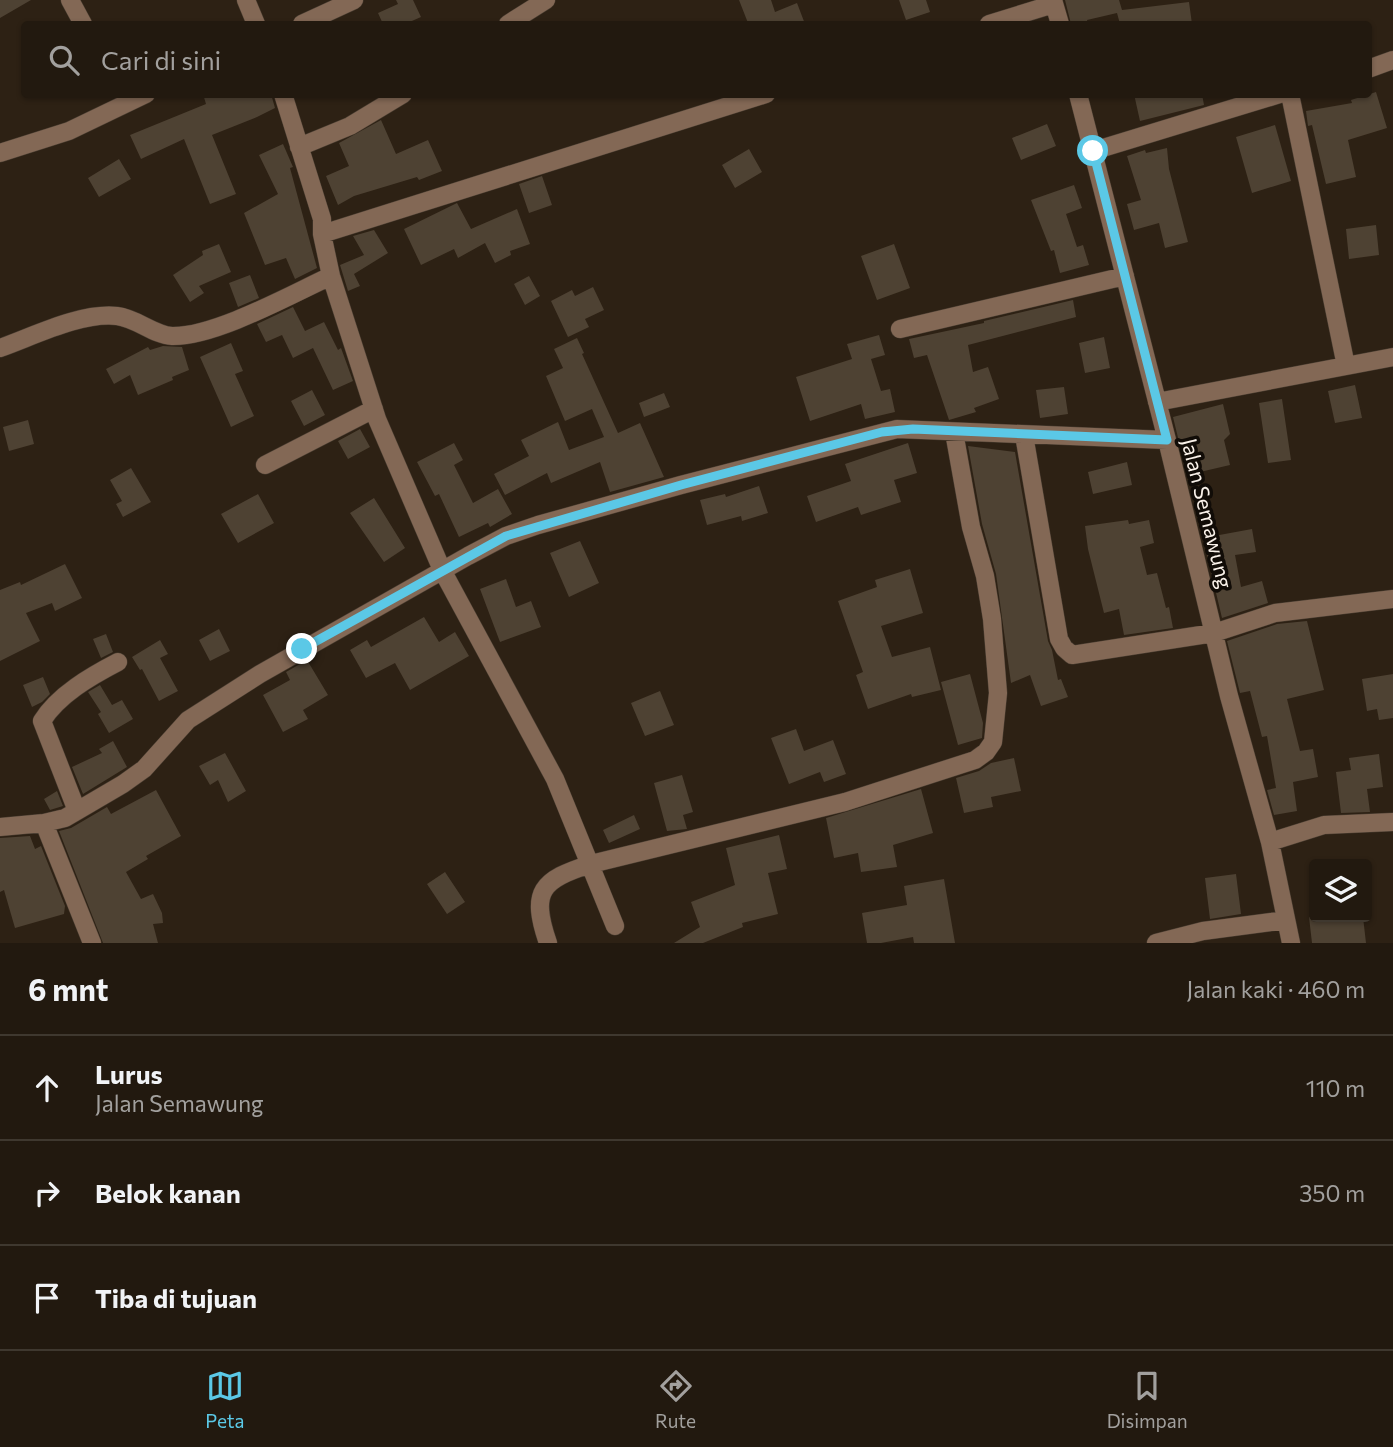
<!DOCTYPE html>
<html lang="id">
<head>
<meta charset="utf-8">
<style>
	:root { --surface:#22190f; --page:#2e261d; --text:#f1f3f6; --muted:#a2a09e; --line:#3f382f; --accent:#5bc8e6 }
	body { margin:0; font-family:Commissioner,sans-serif; background:var(--page); color:var(--text) }
	.controls { position:absolute; right:21px; bottom:21px; display:grid; overflow:hidden; border-radius:7px; box-shadow:0 2px 5px #0004 }
	.controls button { width:63px; height:63px; display:grid; place-items:center; padding:0; border:0; border-bottom:2px solid var(--line); background:var(--surface); color:var(--text); font:35px sans-serif }
	.stop { position:absolute; width:21px; height:21px; margin:-16px; border:5px solid #5bc8e6; border-radius:50%; background:#fff }
	.stop.end { background:#5bc8e6; border-color:#fff; box-shadow:0 2px 7px #0008 }
	.list { margin:0; padding:0; list-style:none }
	h2 { display:flex; justify-content:space-between; align-items:center; height:91px; margin:0; padding:0 28px; font-size:30px }
	h2 small { font-size:23px; font-weight:400; color:var(--muted) }
	.list li { display:grid; grid-template-columns:46px 1fr auto; gap:21px; align-items:center; box-sizing:border-box; height:105px; padding:0 28px; border-top:2px solid var(--line) }
	.list b { display:block; font-size:26px; white-space:nowrap }
	.list p { margin:0; font-size:23px; white-space:nowrap; color:var(--muted) }
	.list em { font-size:23px; font-style:normal; color:var(--muted) }
	.icon { flex:none; width:38px; height:38px; fill:none; stroke:currentColor; stroke-width:2; stroke-linecap:round; stroke-linejoin:round }
	.map { position:relative; flex:none; width:1393px; height:943px; overflow:hidden }
	.search { position:absolute; background:var(--surface); box-shadow:0 2px 5px #0004; left:21px; right:21px; top:21px; height:77px; display:flex; align-items:center; gap:18px; box-sizing:border-box; padding:0 24px; border-radius:7px; color:var(--muted); font-size:26px }
	.sheet { height:406px; background:var(--surface) }
	nav { display:flex; justify-content:space-around; align-items:center; box-sizing:border-box; height:98px; border-top:2px solid var(--line); background:var(--surface); font-size:19px; color:var(--muted) }
	nav a { display:grid; justify-items:center; gap:4px }
	nav .on { color:var(--accent) }
	.map>svg:first-child { display:block }
</style>
</head>
<body>
<div class="map">
<svg width="1393" height="943" viewBox="0 0 1393 943">
	<rect width="100%" height="100%" fill="#2d2114"/>
	<path fill="#4e4233" d="M0 0H31L0 18Z
		M396 0H413L421 17 405 24H383L378 13 398 4Z
		M739 0H771L775 12 797 3 805 24H745L748 23Z
		M899 0H926L930 12 906 20Z
		M1065 0H1119L1122 10 1189 2 1192 24H1120L1117 13 1087 20 1088 24H1071Z
		M1376 92 1387 128 1348 140 1356 177 1326 184 1312 125 1308 126 1306 111 1352 103 1351 100Z
		M203 94H271L275 108 257 117 212 135 236 194 210 204 184 139 141 159 130 135 206 104Z
		M1134 94H1202L1204 105 1140 121Z
		M381 120 396 154 428 140 442 171 419 180 417 177 354 196 338 205 326 176 349 166 339 143Z
		M1047 124 1056 146 1021 160 1012 138Z
		M1275 125 1291 181 1252 193 1236 137Z
		M283 144 293 167 290 168 317 268 295 279 286 258 265 265 244 213 278 194 259 155Z
		M1167 148 1169 169 1188 242 1165 248 1159 223 1134 230 1127 204 1141 200 1127 156 1145 150 1146 153Z
		M749 149 762 172 735 188 722 165Z
		M119 159 131 179 99 197 88 178Z
		M542 176 552 205 529 213 519 184Z
		M1074 185 1082 208 1066 214 1077 247 1083 245 1089 265 1060 273 1054 250 1051 251 1031 200Z
		M457 203 471 229 517 209 530 244 510 251 511 255 495 263 485 243 458 258 454 249 421 265 404 229Z
		M1376 225 1379 255 1349 259 1346 229Z
		M374 230 388 253 354 274 360 286 348 291 340 265 364 255 353 236Z
		M219 244 231 272 199 286 204 293 190 302 173 275 203 255 202 251Z
		M894 244 910 288 877 300 861 256Z
		M250 275 259 298 238 307 229 283Z
		M529 276 540 296 525 305 514 284Z
		M593 287 604 310 585 319 589 327 568 337 551 301 572 290 575 296Z
		M1073 300 1076 317 968 345 973 372 988 367 999 399 974 408 976 412 949 420 927 355 914 358 909 339 984 323V321Z
		M293 307 305 331 324 322 338 350 341 348 353 381 333 390 313 348 293 358 282 335 266 342 257 324Z
		M879 335 885 355 871 359 881 391 890 389 895 412 865 419 861 404 810 421 796 377 852 359 847 344Z
		M1104 337 1110 368 1085 373 1079 343Z
		M577 338 584 353 582 354 618 433 640 423 664 477 610 492 600 462 551 483 547 473 505 495 494 474 529 456 521 440 558 422 569 450 604 437 592 409 565 421 546 376 563 368 554 349Z
		M231 343 243 371 235 374 254 416 231 427 200 357Z
		M163 346 182 347 189 370 172 377 173 380 138 395 130 375 114 384 106 369 148 347 150 350Z
		M1355 385 1362 418 1335 423 1328 391Z
		M1064 387 1068 414 1040 418 1036 390Z
		M312 390 325 415 304 426 291 401Z
		M664 393 670 407 644 417 639 403Z
		M1282 399 1291 460 1268 463 1259 403Z
		M1223 404 1230 434 1224 440 1230 465 1200 472 1202 480 1189 483 1173 417Z
		M28 420 34 444 9 451 3 427Z
		M360 429 370 447 348 459 338 441Z
		M454 443 463 460 454 465 473 503 498 489 512 514 490 527 488 523 459 537 439 494 435 496 417 462Z
		M908 443 917 473 894 480 901 502 861 515 858 507 816 522 807 496 851 481 845 464Z
		M968 446 1015 452 1048 641 1052 650 1058 680 1061 679 1068 697 1041 706 1030 675 1011 683 996 574 982 524Z
		M1127 462 1132 485 1093 494 1088 472Z
		M131 468 151 502 123 517 116 504 122 501 110 480Z
		M759 486 768 513 742 521 741 516 707 525 700 500 725 494 726 497Z
		M258 494 274 523 238 543 221 514Z
		M374 498 405 548 384 562 350 513Z
		M1128 520 1129 524 1149 520 1154 543 1140 547 1147 575 1157 573 1166 608 1169 607 1173 628 1124 635 1119 609 1104 613 1088 549 1085 526Z
		M1252 529 1256 552 1235 555 1241 587 1262 581 1268 603 1222 618 1203 538Z
		M580 541 599 583 569 597 550 553Z
		M65 564 82 598 55 611 52 603 26 613 40 641 0 661V590L20 582 21 585Z
		M910 569 923 613 881 626 892 657 930 647 941 690 912 697 911 694 868 709 856 675 863 672 838 601 877 587 875 580Z
		M506 579 516 607 531 601 541 627 500 642 480 589Z
		M424 617 439 642 455 632 469 656 410 690 395 663 366 678 350 650 367 640 371 647Z
		M1307 621 1324 690 1287 699 1300 751 1313 749 1318 777 1293 782 1297 811 1274 815 1267 790 1276 788 1267 736 1262 737 1250 691 1240 693 1227 641 1277 624Z
		M219 629 230 651 210 661 199 640Z
		M106 634 113 652 101 658 93 639Z
		M160 640 168 654 160 658 178 691 159 701 142 669 140 670 132 657Z
		M307 660 328 695 303 710 308 719 283 732 263 695 290 680 286 672Z
		M970 674 983 723 982 738 958 745 941 682Z
		M1393 674V718L1379 720 1377 709 1367 711 1362 679Z
		M43 677 50 694 42 702 32 707 23 685Z
		M100 685 112 705 122 700 133 719 109 733 98 714 101 712 88 692Z
		M660 691 674 725 645 736 631 703Z
		M796 729 804 751 833 740 846 774 824 782 820 772 789 784 771 738Z
		M113 741 127 767 83 794 72 767 102 753 99 749Z
		M225 753 246 791 228 802 218 780 210 785 199 766Z
		M1379 754 1383 787 1367 789 1370 812 1341 813 1336 772 1351 770 1349 758Z
		M1014 758 1021 791 991 797 993 807 964 813 956 778 979 771 991 763Z
		M682 775 693 812 683 815 687 829 667 831 654 783Z
		M921 789 933 833 893 845 897 867 861 872 858 853 834 858 826 818Z
		M156 790 181 836 146 856 148 859 126 872 141 899 153 894 162 913 163 923 153 924 158 943H103L59 831 71 828 107 807 111 814Z
		M57 791 63 806 50 810 44 799Z
		M634 815 640 829 609 843 603 830Z
		M779 835 787 869 768 873 778 914 742 923 743 927 703 943H674L700 927 691 902 735 885 726 848Z
		M30 836 35 849 41 846 65 906 64 914 15 928 4 890 0 892V838Z
		M445 872 465 902 447 914 427 884Z
		M1236 874 1241 914 1210 919 1205 878Z
		M944 879 955 943H914L913 937 881 943H867L862 913 907 905 904 886Z
		M1309 917H1363L1366 943H1312Z"/>
	<g fill="none" stroke-linecap="round" stroke-linejoin="round">
		<g stroke="#4a3e32" stroke-width="19">
			<path id="minor" d="M70 0 83 24
				M246 0 256 24
				M1053 0 1060 24
				M302 24 354 0
				M508 24 546 0
				M989 24 1054 4
				M1368 69 1393 60
				M283 94 322 219V234L331 276 377 419 442 570 555 779 615 926
				M1078 94 1167 440 1229 696 1270 842 1291 943
				M1290 94 1346 366
				M299 147 350 126 403 94
				M1093 151 1280 94
				M0 153 69 131 146 94
				M322 234 766 94
				M900 329 1125 276
				M0 348C34 336 81 312 117 316 136 318 154 335 172 336 215 337 292 294 331 276
				M1157 402 1393 357
				M1024 435 1059 639 1064 648 1072 655 1214 633 1275 613 1393 599
				M265 465 374 409
				M77 811 42 721C58 695 91 676 118 662
				M44 823 92 943
				M0 827 44 823 65 818 77 811 123 784 144 769 188 720 260 674 468 556 506 536 538 525 681 485 897 429 1167 440
				M1270 842 1324 825 1393 822
				M548 943C530 891 541 880 591 864L845 802 975 760 986 752 993 742 998 693 992 619 985 576 971 527 954 432
				M1156 943 1203 931 1286 920"/>
		</g>
		<use href="#minor" stroke="#836855" stroke-width="18"/>
	</g>
	<g fill="none" stroke-linecap="round" stroke-linejoin="round">
		<path stroke="#5bc8e6" stroke-width="9" d="M302 649 506 536 681 485 882 432 913 429 1167 440 1093 151"/>
	</g>
	<g text-anchor="middle" dominant-baseline="central" stroke-width="7" stroke-linejoin="round" paint-order="stroke">
		<g font-size="21" fill="#faf2ea" stroke="#110c07">
			<text transform="translate(1208 513) rotate(76)">Jalan Semawung</text>
		</g>
	</g>
</svg>
<div class="controls">
<button><svg class="icon" aria-label="layers" viewBox="0 0 24 24"><path d="M12 4l9 5-9 5-9-5zM3 14l9 5 9-5"/></svg></button>
</div>
<div class="stop" style="left:1093px;top:151px"></div>
<div class="stop end" style="left:302px;top:649px"></div>
<div class="search"><svg class="icon" aria-label="search" viewBox="0 0 24 24"><circle cx="10" cy="10" r="6"/><path d="M15 15l6 6"/></svg>Cari di sini</div>
</div>
<section class="sheet">
<h2>6 mnt<small>Jalan kaki · 460 m</small></h2>
<ul class="list">
<li><svg class="icon" aria-label="ahead" viewBox="0 0 24 24"><path d="M12 20V5M6 11l6-6 6 6"/></svg><div><b>Lurus</b><p>Jalan Semawung</p></div><em>110 m</em></li>
<li><svg class="icon" aria-label="right" viewBox="0 0 24 24"><path d="M7 20v-9h11M14 6l5 5-5 5"/></svg><div><b>Belok kanan</b></div><em>350 m</em></li>
<li><svg class="icon" aria-label="arrive" viewBox="0 0 24 24"><path d="M6 21V4h12l-3 4 3 4H6"/></svg><div><b>Tiba di tujuan</b></div></li>
</ul>
</section>
<nav>
<a class="on"><svg class="icon" aria-label="map" viewBox="0 0 24 24"><path d="M3 6l6-2 6 2 6-2v14l-6 2-6-2-6 2zM9 4v14M15 6v14"/></svg>Peta</a>
<a><svg class="icon" aria-label="directions" viewBox="0 0 24 24"><path d="M12 3l9 9-9 9-9-9zM9 14v-3h6M13 9l2 2-2 2"/></svg>Rute</a>
<a><svg class="icon" aria-label="saved" viewBox="0 0 24 24"><path d="M7 4h10v16l-5-4-5 4z"/></svg>Disimpan</a>
</nav>
</body>
</html>
